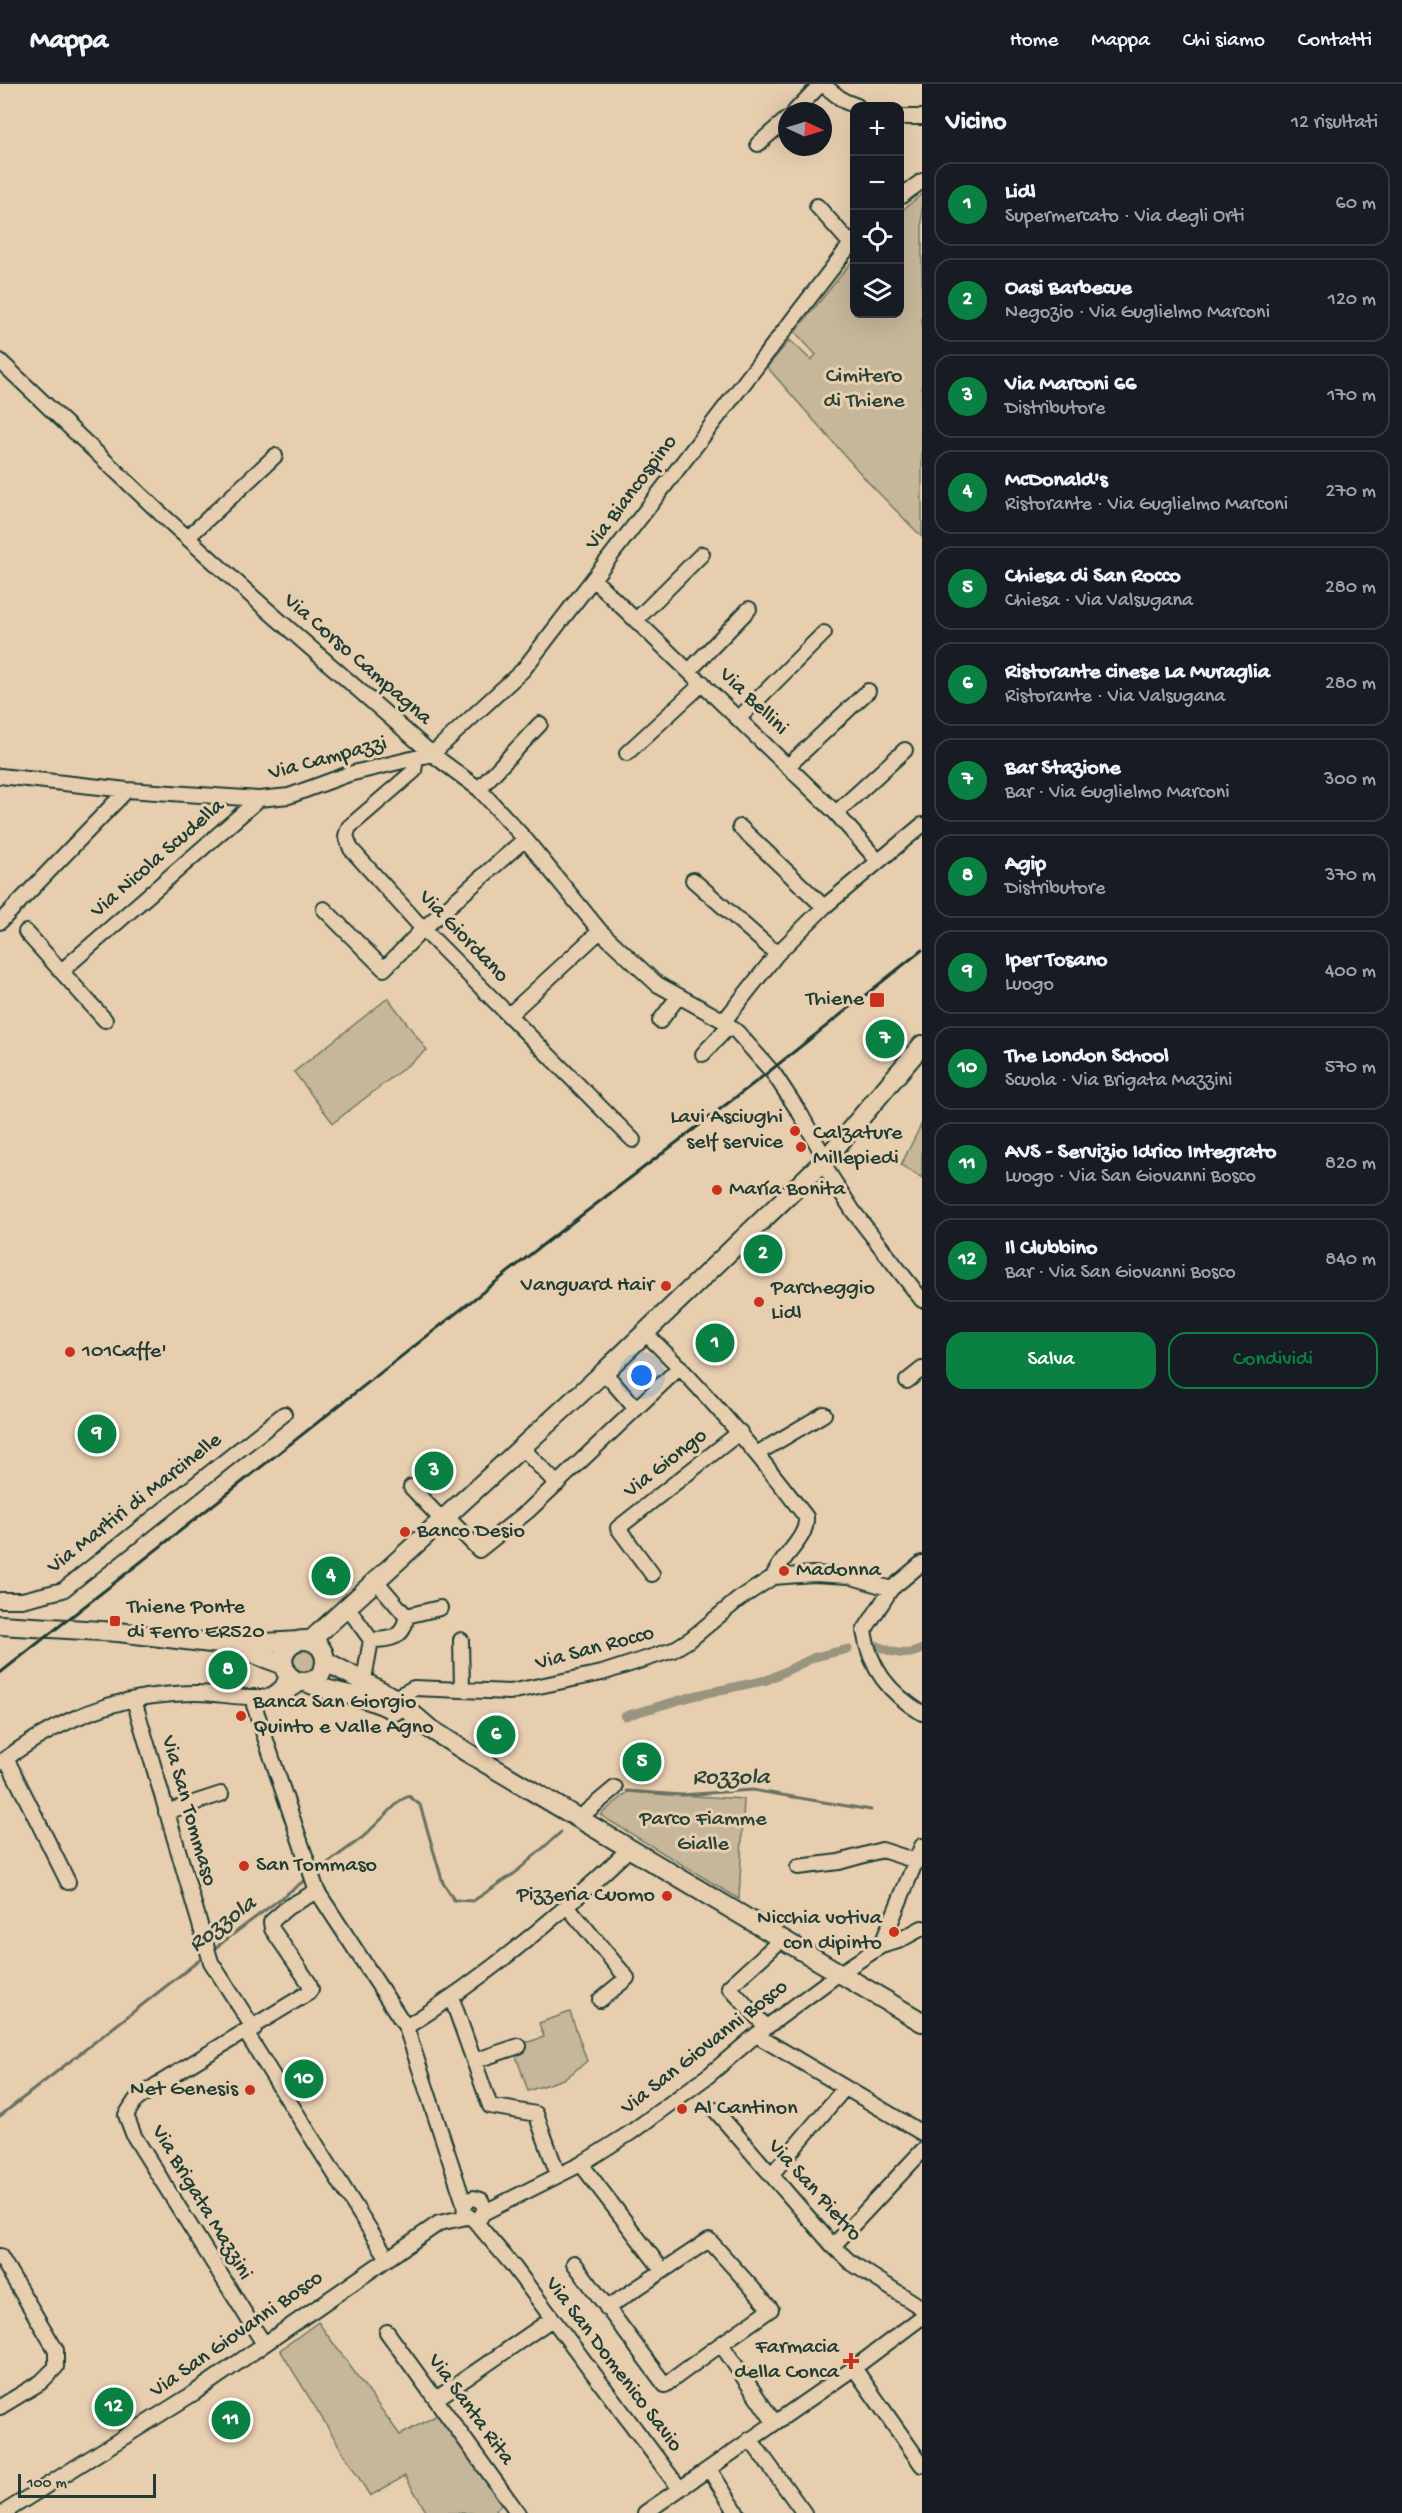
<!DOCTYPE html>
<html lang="it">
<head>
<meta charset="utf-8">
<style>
	:root { --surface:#171b24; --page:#20242c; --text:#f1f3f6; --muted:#9ea1a6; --line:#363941; --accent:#0b8043 }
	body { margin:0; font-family:"Gochi Hand",sans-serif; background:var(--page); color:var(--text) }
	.controls { position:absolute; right:18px; top:18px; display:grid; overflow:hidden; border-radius:12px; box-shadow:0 6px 24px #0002 }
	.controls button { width:54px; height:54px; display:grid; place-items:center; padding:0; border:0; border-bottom:2px solid var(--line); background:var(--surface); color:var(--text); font:30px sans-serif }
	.compass { position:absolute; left:778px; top:18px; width:54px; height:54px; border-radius:50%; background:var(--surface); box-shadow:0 6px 24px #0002; rotate:94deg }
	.scale { position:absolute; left:18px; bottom:15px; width:138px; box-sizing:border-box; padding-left:6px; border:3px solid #1f3d34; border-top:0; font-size:16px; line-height:21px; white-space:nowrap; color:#1f3d34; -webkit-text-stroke:4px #e7ceaf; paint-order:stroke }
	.you { position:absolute; left:642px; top:1292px; width:21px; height:21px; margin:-15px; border:4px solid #fff; border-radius:50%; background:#1a73e8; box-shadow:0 0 0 9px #1a73e833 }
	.badge { display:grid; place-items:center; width:39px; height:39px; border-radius:50%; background:var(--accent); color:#fff; font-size:20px; font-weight:700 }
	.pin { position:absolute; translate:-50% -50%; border:3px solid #fff; box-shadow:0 2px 6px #0006 }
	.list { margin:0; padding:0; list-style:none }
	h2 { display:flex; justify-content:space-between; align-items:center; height:78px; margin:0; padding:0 24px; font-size:26px }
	h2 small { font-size:20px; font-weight:400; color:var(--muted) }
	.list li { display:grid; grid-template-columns:39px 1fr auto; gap:18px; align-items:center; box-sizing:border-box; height:84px; margin:0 12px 12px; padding:0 12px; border:2px solid var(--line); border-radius:18px }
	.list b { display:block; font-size:22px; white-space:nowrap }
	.list p { margin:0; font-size:20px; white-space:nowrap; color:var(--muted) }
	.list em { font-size:20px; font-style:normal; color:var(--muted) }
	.actions { display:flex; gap:12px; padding:18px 24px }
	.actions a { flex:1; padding:14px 0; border:2px solid var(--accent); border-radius:18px; text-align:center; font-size:21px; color:var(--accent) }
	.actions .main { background:var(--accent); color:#fff }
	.icon { flex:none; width:33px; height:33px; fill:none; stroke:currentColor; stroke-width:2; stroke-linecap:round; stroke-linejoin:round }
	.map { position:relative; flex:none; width:922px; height:2429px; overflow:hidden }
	header { display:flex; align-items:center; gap:36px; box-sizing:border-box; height:84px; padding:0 30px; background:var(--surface); border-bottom:2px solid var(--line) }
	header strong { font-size:28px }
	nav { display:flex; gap:33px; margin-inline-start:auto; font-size:21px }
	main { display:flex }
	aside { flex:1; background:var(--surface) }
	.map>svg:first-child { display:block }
</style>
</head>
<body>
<header>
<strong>Mappa</strong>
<nav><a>Home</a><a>Mappa</a><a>Chi siamo</a><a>Contatti</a></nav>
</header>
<main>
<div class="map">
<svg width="922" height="2429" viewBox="0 0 922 2429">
	<rect width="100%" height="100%" fill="#e7ceaf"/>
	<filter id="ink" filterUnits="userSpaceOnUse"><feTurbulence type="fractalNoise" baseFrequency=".0167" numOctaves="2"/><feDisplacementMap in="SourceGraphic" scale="12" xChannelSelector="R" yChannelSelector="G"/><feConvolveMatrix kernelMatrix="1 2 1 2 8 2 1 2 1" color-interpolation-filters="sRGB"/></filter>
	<g filter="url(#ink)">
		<path fill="#c6b69a" stroke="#727a67" stroke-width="1.5" d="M922 110V453L869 399 767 283 790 256 811 276 816 271 795 248 854 175V230H900V128Z
			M388 914 427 966 333 1039 294 988Z
			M922 1039V1094L901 1081Z
			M291 1578a13 13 0 1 1 26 0a13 13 0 1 1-26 0Z
			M628 1708 744 1715 739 1815 600 1731Z
			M570 1928 587 1977 566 1994 528 2007 515 1969 522 1960 544 1953 539 1939Z
			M318 2238 400 2351 441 2329 506 2417 496 2426 498 2429H427L405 2392 370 2412 280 2266Z"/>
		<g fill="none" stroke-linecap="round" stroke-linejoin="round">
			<path stroke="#687161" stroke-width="3" d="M627 1707 681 1711 752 1706 871 1726
				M314 1789 363 1753 401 1716 409 1712 420 1721 443 1799 454 1816 473 1817 515 1789 561 1748
				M211 1867 309 1793
				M0 2032 206 1871"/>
			<path stroke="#98947f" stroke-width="9" d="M873 1560C891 1568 904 1574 922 1565
				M625 1632 697 1611 767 1596 815 1573 848 1565"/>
			<g stroke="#1f3d34" stroke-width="18">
				<path id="minor" d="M822 0 844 17 857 22
					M795 27 821 0
					M900 33H922
					M758 60 787 35
					M900 113 922 97
					M817 122 851 160
					M0 277 160 429 265 524 432 670 479 705 525 755 600 847 657 900 724 937 737 948 774 990 801 1031 822 1069 828 1088 853 1127 922 1216
					M187 454 275 372
					M593 495 836 729 878 777
					M637 535 702 470
					M690 586 749 525
					M739 634 824 549
					M627 669 703 599
					M416 674 414 687 349 743 346 752 351 765 423 845 633 1056
					M788 682 868 607
					M0 692 127 706 259 715 289 712 349 690 432 670 523 586 854 156
					M479 705 540 640
					M836 729 905 666
					M740 743 824 823
					M693 796 777 870
					M324 825 384 885 423 845 525 755
					M0 838 127 706
					M26 848 105 936
					M65 891 66 883 259 715
					M509 931 600 847
					M660 937 678 913
					M724 937 777 870 824 823 922 741
					M703 970 729 942
					M645 1249C705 1306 756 1367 806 1433 808 1455 780 1473 773 1493
					M604 1288 636 1325
					M907 1297 922 1285
					M522 1364 557 1400
					M758 1369 824 1330
					M411 1403 443 1437
					M447 1433 479 1466 528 1427 680 1283
					M922 1479 891 1505 864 1547C870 1585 889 1609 922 1629
					M652 1490 618 1444 740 1348
					M0 1516H22L63 1506 284 1330
					M348 1524 371 1556
					M406 1532 440 1524
					M371 1556C390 1556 405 1554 406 1532L377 1498
					M461 1556 462 1605
					M364 1595 371 1556
					M271 1612 282 1603 288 1591
					M255 1613 254 1621 317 1807 406 1943 464 2119 465 2130 474 2136 513 2182 680 2405
					M385 1615 394 1614 414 1604 510 1608 602 1589 673 1566 692 1554 739 1515 773 1493 813 1490 849 1492 891 1505
					M134 1616 211 1878 254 1945
					M6 1674 68 1798
					M0 1679C43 1646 92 1622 146 1613 162 1611 180 1609 196 1609 233 1609 271 1624 303 1598
					M166 1728 221 1710
					M579 1734 615 1704
					M798 1783 839 1778 882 1766 916 1777
					M568 1823 627 1894 600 1916
					M881 1862 922 1762
					M452 1915 490 2022 536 2030 558 2091
					M406 1943C488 1892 559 1832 628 1766
					M766 1943 729 1903 781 1856
					M246 1949 387 2173
					M756 1951 922 2049
					M474 1977 519 1962
					M715 2026 833 2162 850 2178 922 2224
					M581 2080 663 2187
					M771 2091 844 2005
					M464 2119 473 2114 481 2116 485 2125 480 2134
					M485 2128 581 2080 630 2049 709 1991 756 1951 834 1893 881 1862 898 1857 922 1844
					M833 2162 922 2067
					M0 2172 56 2266V2283L41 2298 0 2323
					M574 2179 665 2301 721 2260
					M607 2224 709 2156 771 2225 721 2260 774 2338
					M387 2248 518 2429
					M264 2260 134 2052 126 2031 135 2017 155 2002 308 1909 311 1905 309 1899 272 1845 271 1838 288 1823 317 1807
					M854 2284 922 2381
					M436 2315 552 2235
					M750 2355 804 2429
					M709 2385 737 2429
					M3 2429 194 2309 439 2139 467 2133
					M645 2429 854 2284 922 2233"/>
			</g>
			<g stroke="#1f3d34" stroke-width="22">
				<path id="major" d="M0 1541 118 1548 228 1561 299 1557
					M283 1577a21 21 0 1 1 42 0a21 21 0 1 1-42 0Z
					M310 1557 604 1288 825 1076 922 961
					M238 1564 284 1581
					M325 1577 394 1614 429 1644 465 1667 922 1938
					M306 1598C336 1612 363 1609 395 1627"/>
			</g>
			<use href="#minor" stroke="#e7ceaf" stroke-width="14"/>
			<use href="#major" stroke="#e7ceaf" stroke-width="18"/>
			<path stroke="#1f3d34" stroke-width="3" d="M0 1589 540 1163 766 990 922 866"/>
		</g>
	</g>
	<g fill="#c8321e" stroke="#e7ceaf" stroke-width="2">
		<rect x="869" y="908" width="16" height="16" rx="3"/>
		<circle cx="795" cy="1047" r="6"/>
		<circle cx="801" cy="1063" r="6"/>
		<circle cx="717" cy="1106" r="6"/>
		<circle cx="666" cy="1202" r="6"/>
		<circle cx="759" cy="1218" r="6"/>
		<circle cx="70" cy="1268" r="6"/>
		<circle cx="405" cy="1448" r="6"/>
		<circle cx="784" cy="1487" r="6"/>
		<rect x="109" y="1531" width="12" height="12" rx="3"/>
		<circle cx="241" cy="1632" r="6"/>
		<circle cx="244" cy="1782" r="6"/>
		<circle cx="667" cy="1812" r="6"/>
		<circle cx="894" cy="1848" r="6"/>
		<circle cx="250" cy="2006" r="6"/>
		<circle cx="682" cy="2025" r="6"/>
		<path d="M848 2268h6v6h6v6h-6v6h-6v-6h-6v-6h6z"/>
	</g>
	<g text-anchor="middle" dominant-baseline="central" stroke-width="6" stroke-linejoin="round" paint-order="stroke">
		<g font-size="22" fill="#274339" stroke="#e7ceaf">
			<text x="864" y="293">Cimitero<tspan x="864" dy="25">di Thiene</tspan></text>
			<text x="703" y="1736">Parco Fiamme<tspan x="703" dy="25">Gialle</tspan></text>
		</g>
		<g font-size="22" fill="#1f3d34" stroke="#e7ceaf">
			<text transform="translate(632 409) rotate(-53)">Via Biancospino</text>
			<text transform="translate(357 576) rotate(41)">Via Corso Campagna</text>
			<text transform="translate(753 618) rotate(44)">Via Bellini</text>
			<text transform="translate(328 675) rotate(-15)">Via Campazzi</text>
			<text transform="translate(158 775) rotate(-41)">Via Nicola Scudella</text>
			<text transform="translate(463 853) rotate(46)">Via Giordano</text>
			<text transform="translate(666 1380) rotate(-38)">Via Giongo</text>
			<text transform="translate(135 1420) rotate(-38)">Via Martiri di Marcinelle</text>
			<text transform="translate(595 1565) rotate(-15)">Via San Rocco</text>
			<text transform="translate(188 1727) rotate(74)">Via San Tommaso</text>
			<text transform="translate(705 1964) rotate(-38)">Via San Giovanni Bosco</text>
			<text transform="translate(814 2107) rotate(48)">Via San Pietro</text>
			<text transform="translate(201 2119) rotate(59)">Via Brigata Mazzini</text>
			<text transform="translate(237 2251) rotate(-35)">Via San Giovanni Bosco</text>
			<text transform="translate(613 2281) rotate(53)">Via San Domenico Savio</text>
			<text transform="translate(470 2326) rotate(54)">Via Santa Rita</text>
		</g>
		<g font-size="22" fill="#1f3d34" stroke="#e7ceaf" text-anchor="start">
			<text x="864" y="916" text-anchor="end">Thiene</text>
			<text x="783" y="1034" text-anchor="end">Lavi Asciughi<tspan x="783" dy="25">self service</tspan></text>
			<text x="813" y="1050">Calzature<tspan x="813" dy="25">Millepiedi</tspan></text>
			<text x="729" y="1106">María Bonita</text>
			<text x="654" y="1202" text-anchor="end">Vanguard Hair</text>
			<text x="771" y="1205">Parcheggio<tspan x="771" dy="25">Lidl</tspan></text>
			<text x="82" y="1268">101Caffe'</text>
			<text x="417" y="1448">Banco Desio</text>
			<text x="796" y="1487">Madonna</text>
			<text x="127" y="1524">Thiene Ponte<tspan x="127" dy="25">di Ferro ER520</tspan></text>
			<text x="253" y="1619">Banca San Giorgio<tspan x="253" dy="25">Quinto e Valle Agno</tspan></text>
			<text x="256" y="1782">San Tommaso</text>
			<text x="655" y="1812" text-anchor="end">Pizzeria Cuomo</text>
			<text x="882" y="1835" text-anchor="end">Nicchia votiva<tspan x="882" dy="25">con dipinto</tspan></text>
			<text x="238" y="2006" text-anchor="end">Net Genesis</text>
			<text x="694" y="2025">Al Cantinon</text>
			<text x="839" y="2264" text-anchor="end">Farmacia<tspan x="839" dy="25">della Conca</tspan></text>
		</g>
		<g font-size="24" font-style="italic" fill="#2b463c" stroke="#e7ceaf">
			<text x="731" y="1694">Rozzola</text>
			<text transform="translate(223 1841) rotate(-37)">Rozzola</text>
		</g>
	</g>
</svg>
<div class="controls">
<button>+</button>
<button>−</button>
<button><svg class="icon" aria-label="locate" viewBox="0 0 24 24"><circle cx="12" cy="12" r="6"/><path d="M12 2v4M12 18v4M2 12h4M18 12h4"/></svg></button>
<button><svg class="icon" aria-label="layers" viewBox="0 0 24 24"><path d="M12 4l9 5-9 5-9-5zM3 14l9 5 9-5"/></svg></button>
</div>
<svg class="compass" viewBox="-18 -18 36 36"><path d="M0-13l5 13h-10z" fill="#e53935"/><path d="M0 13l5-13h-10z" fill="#9ea1a6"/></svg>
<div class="scale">100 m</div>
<div class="you"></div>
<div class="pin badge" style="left:715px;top:1259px">1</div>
<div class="pin badge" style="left:763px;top:1170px">2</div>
<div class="pin badge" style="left:434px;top:1387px">3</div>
<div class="pin badge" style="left:331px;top:1492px">4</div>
<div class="pin badge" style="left:642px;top:1678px">5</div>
<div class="pin badge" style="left:496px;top:1651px">6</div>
<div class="pin badge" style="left:885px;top:955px">7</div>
<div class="pin badge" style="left:228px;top:1586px">8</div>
<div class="pin badge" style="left:97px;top:1350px">9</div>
<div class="pin badge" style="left:304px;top:1995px">10</div>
<div class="pin badge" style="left:231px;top:2336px">11</div>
<div class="pin badge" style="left:114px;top:2323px">12</div>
</div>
<aside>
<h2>Vicino<small>12 risultati</small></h2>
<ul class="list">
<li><span class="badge">1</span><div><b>Lidl</b><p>Supermercato · Via degli Orti</p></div><em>60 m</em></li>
<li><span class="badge">2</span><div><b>Oasi Barbecue</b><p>Negozio · Via Guglielmo Marconi</p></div><em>120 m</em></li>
<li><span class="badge">3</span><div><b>Via Marconi 66</b><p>Distributore</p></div><em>170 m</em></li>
<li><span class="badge">4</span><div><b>McDonald's</b><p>Ristorante · Via Guglielmo Marconi</p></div><em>270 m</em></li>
<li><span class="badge">5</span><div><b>Chiesa di San Rocco</b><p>Chiesa · Via Valsugana</p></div><em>280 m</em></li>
<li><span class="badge">6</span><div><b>Ristorante cinese La Muraglia</b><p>Ristorante · Via Valsugana</p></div><em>280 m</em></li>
<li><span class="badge">7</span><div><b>Bar Stazione</b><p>Bar · Via Guglielmo Marconi</p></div><em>300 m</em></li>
<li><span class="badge">8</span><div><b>Agip</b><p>Distributore</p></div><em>370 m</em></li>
<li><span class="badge">9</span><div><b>Iper Tosano</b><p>Luogo</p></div><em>400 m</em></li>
<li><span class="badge">10</span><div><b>The London School</b><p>Scuola · Via Brigata Mazzini</p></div><em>570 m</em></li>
<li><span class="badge">11</span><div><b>AVS - Servizio Idrico Integrato</b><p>Luogo · Via San Giovanni Bosco</p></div><em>820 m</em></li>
<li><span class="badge">12</span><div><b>Il Clubbino</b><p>Bar · Via San Giovanni Bosco</p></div><em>840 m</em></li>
</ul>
<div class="actions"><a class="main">Salva</a><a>Condividi</a></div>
</aside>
</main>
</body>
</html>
